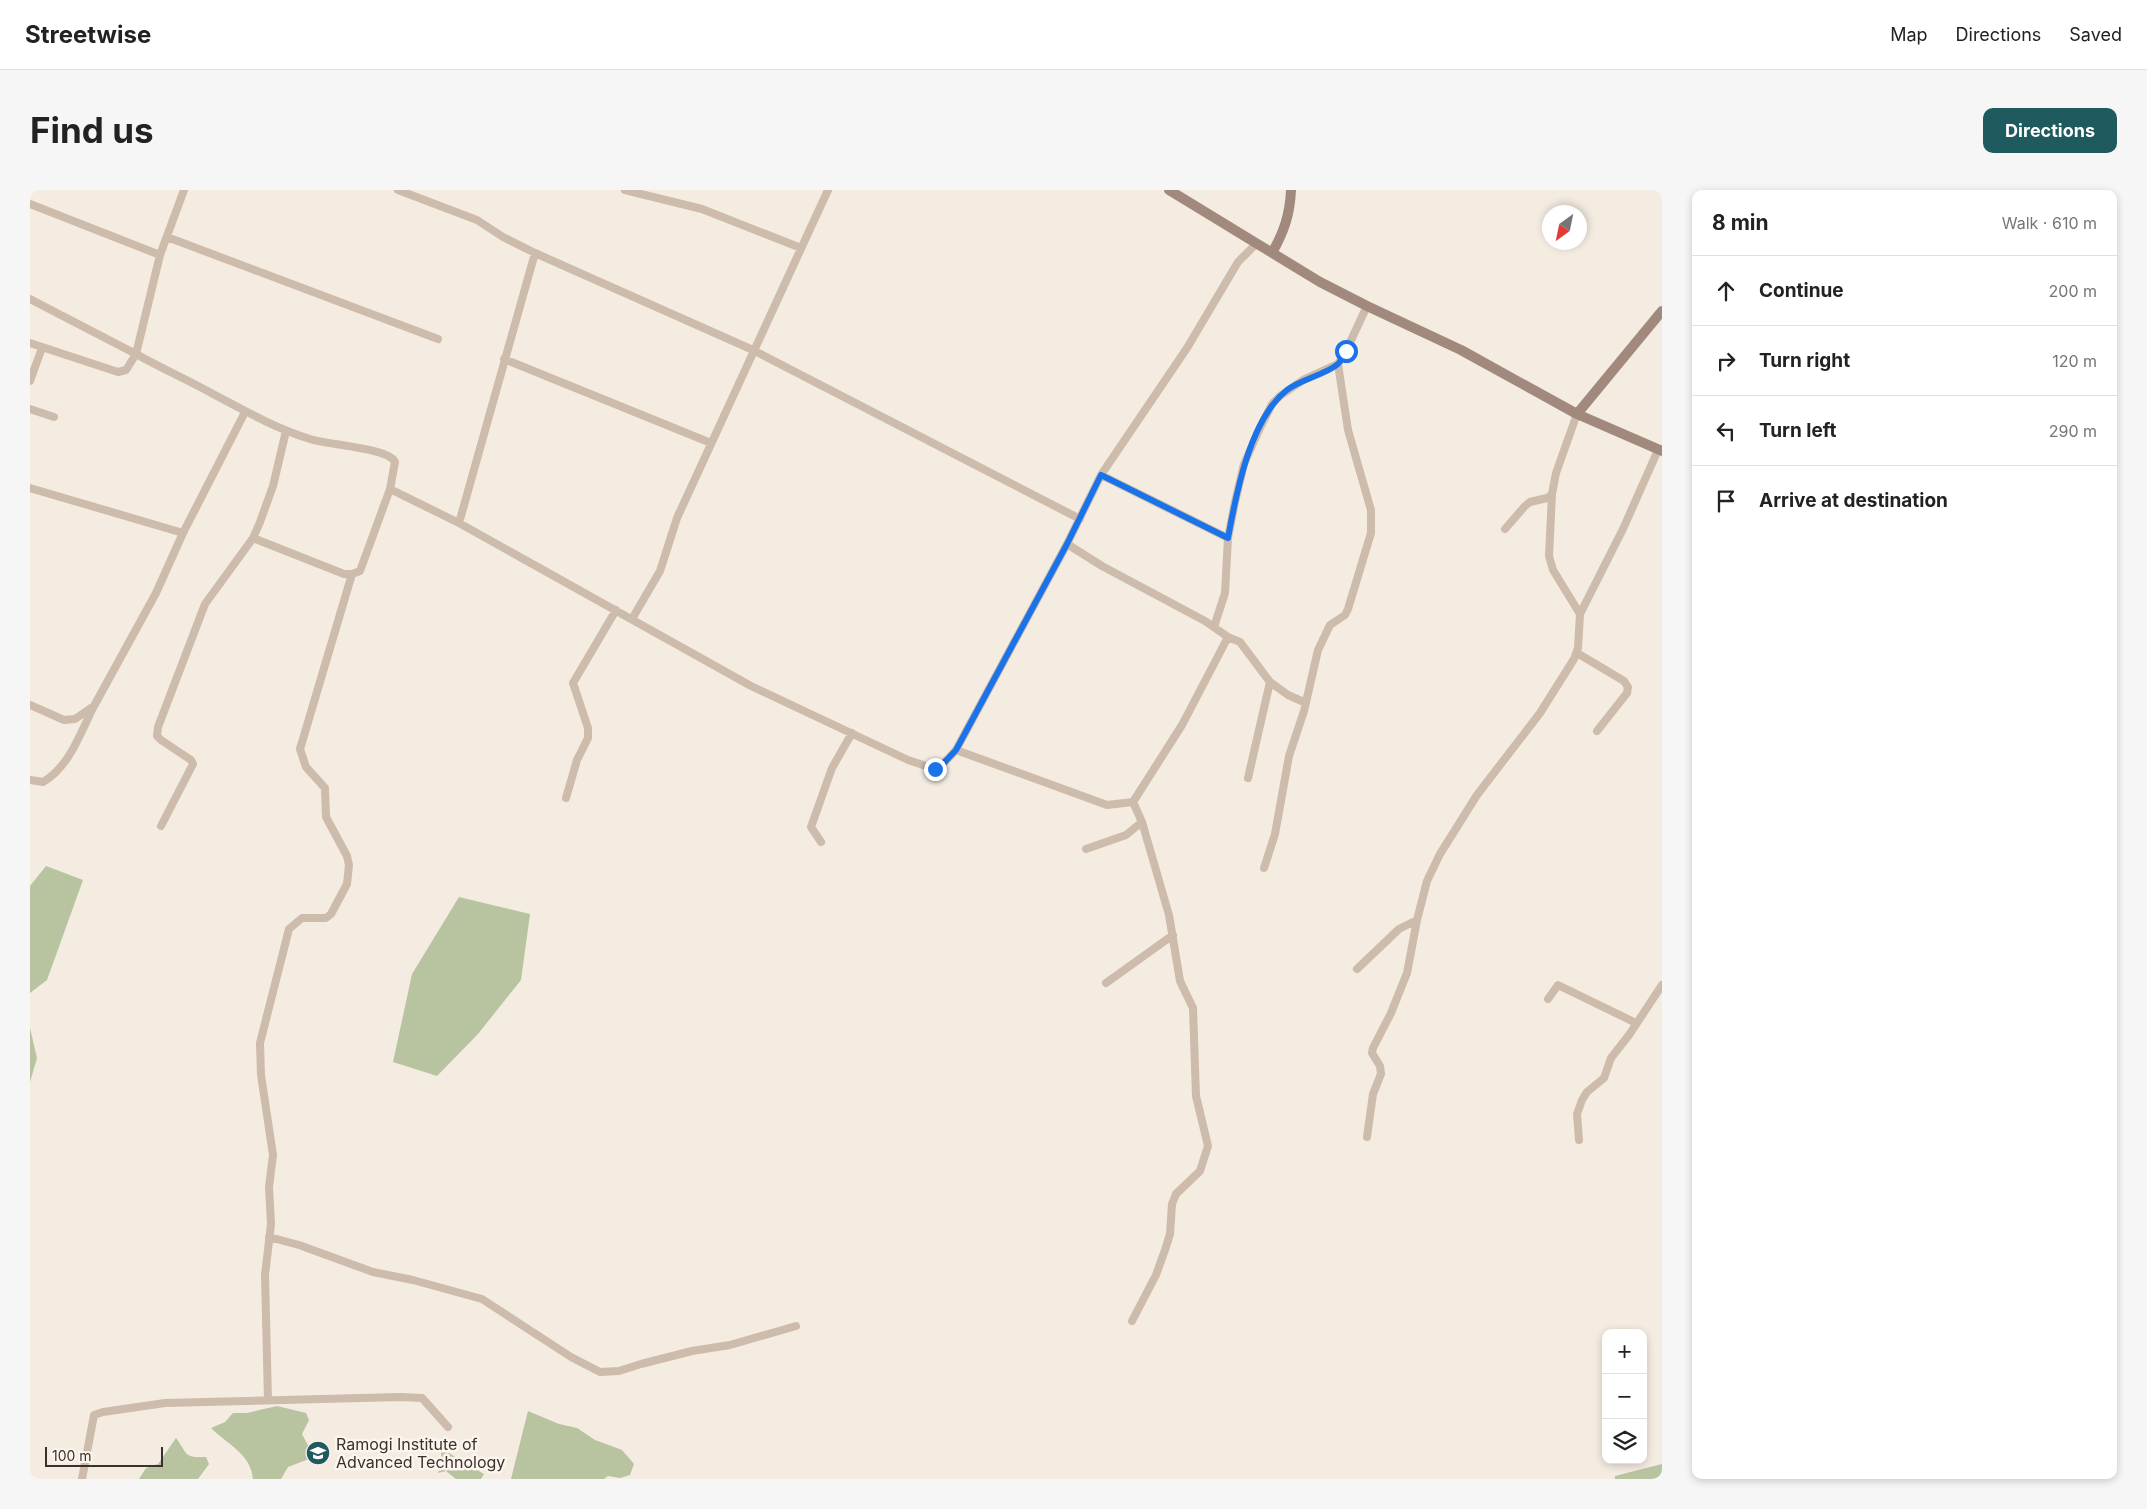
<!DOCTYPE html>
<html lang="en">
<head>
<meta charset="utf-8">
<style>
	:root { --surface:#fff; --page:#f6f6f6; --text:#222; --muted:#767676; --line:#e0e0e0; --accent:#1f5a5e }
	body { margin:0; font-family:Inter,sans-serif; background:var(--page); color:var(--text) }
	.controls { position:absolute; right:15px; bottom:15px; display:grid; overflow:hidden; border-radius:10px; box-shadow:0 2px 8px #0003 }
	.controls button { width:45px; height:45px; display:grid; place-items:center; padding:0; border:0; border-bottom:1px solid var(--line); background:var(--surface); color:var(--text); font:25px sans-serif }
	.compass { position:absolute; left:1512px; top:15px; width:45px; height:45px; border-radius:50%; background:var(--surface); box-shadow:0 2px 8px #0003; rotate:213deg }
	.scale { position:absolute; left:15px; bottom:12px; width:118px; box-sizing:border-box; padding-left:5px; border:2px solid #3b302b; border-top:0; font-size:14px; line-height:18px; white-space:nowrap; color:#3b302b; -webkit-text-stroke:4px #fbf5ee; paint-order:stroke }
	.stop { position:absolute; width:15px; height:15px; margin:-11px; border:4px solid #1a73e8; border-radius:50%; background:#fff }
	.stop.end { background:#1a73e8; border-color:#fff; box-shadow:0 1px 5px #0008 }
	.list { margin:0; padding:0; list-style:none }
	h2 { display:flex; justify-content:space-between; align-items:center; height:65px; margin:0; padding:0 20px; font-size:21px }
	h2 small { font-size:16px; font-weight:400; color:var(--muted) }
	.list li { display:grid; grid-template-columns:32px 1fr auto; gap:15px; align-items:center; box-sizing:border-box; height:70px; padding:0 20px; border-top:1px solid var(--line) }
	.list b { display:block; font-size:19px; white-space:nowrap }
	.list em { font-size:16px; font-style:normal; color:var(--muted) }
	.icon { flex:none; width:28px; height:28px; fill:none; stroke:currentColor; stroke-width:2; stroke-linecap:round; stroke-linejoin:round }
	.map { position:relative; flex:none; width:1632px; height:1289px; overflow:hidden; border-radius:10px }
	header { display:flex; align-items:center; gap:30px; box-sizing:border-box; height:70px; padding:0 25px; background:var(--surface); border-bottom:1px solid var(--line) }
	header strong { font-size:24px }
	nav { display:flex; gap:28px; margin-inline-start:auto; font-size:18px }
	.intro { display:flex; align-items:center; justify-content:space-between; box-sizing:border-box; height:120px; padding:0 30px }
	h1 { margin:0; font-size:35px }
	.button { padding:12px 22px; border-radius:10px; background:var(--accent); color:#fff; font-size:18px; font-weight:700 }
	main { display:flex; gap:30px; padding:0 30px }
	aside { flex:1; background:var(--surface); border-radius:10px; box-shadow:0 2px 8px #0003 }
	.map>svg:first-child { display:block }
</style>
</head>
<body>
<header>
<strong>Streetwise</strong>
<nav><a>Map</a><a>Directions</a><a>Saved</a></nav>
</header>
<div class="intro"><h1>Find us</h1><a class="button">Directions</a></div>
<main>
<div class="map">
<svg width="1632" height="1289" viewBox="0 0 1632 1289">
	<rect width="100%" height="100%" fill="#f4ebe1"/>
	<path fill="#b8c4a0" d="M16 676 53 690 17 790 0 803V696Z
		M429 707 500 724 491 790 448 844 407 886 363 872 382 784Z
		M0 838 7 868 0 892Z
		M247 1216 276 1223 279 1230 272 1244 284 1267 258 1277 251 1289H223C221 1264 197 1254 181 1238L195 1232 203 1223H217Z
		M498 1221 529 1234 547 1238 565 1250 592 1260 604 1274 600 1285 590 1288 578 1286 574 1289H481Z
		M146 1248C158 1264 153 1268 176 1267L179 1274 168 1289H109L116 1278 128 1274Z
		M411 1262 419 1263 454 1284 451 1289H426L416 1281 408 1283 412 1274Z
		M1632 1274V1289H1585V1286Z"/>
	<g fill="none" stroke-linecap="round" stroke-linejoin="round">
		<path stroke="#cdbbac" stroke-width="8" d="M154 0 130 65 106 164C131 178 158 190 183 204 215 221 245 238 280 249 297 255 359 258 365 272L360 299 330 381 322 384H314L223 348
			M368 0 447 30 473 47 505 63 723 160 1050 329
			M595 0 672 19 771 58
			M0 14 130 65
			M137 47 408 149
			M0 109 106 164 96 180 88 182 0 153
			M474 169 681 253
			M0 191 12 158
			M0 219 24 227
			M1071 285 1198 348
			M0 298 153 343
			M360 299 429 333 721 496 878 570 905 579 911 576 926 560 1037 354 1071 285 1157 158 1208 72 1226 54
			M1522 304 1519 366 1523 380 1550 424
			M429 333 505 63
			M1475 339 1495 316 1500 312 1517 308 1522 304 1526 283 1547 224
			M1037 354 1072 376 1175 431 1198 447 1210 452 1240 492 1258 505 1276 513
			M602 429 630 381 647 328 798 0
			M1184 437 1195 403 1198 348 1205 312 1214 274 1230 238 1242 214 1250 206 1273 190 1308 174 1316 161 1337 116
			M1547 463 1594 491 1598 497 1597 503 1567 541
			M0 515 34 530 45 529 64 516 126 403 153 343 215 222
			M926 560 1077 615 1103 612 1152 535 1198 447
			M1218 588 1240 492
			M0 590 13 592C39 577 50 544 63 518
			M536 608 547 570 558 548V538L543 493 586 420
			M131 636 163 574 161 570 131 550 127 546 128 537 175 414 223 348 230 332 243 296 256 241
			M791 652 781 637 802 578 822 543
			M1056 659 1096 645 1112 632
			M1234 678 1245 644 1259 566 1274 521 1288 460 1300 435 1315 425 1318 419 1341 343V320L1318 240 1308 174
			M1327 779 1369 739 1387 730
			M1076 793 1143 745
			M1518 809 1528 795 1606 833
			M1337 947 1343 904 1351 884 1350 876 1342 863 1343 858 1361 823 1377 783 1387 730 1397 691 1410 664 1447 605 1510 523 1544 469 1548 458 1550 424 1593 339 1628 260
			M1549 950 1547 924 1552 910 1557 902 1574 888 1581 868 1599 845 1632 795
			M239 1047 269 1055 343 1082 383 1090 452 1109 541 1167 570 1182 589 1181 611 1174 662 1161 700 1155 766 1136
			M1102 1131 1126 1085 1135 1060 1140 1044 1142 1014 1146 1004 1170 981 1178 956 1166 906 1163 818 1150 791 1139 725 1112 632 1103 612
			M238 1210 235 1085 241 1034 239 997 243 965 231 885 230 853 259 739 272 728H296L301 724 317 694 319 675 317 666 296 627 295 598 276 577 270 559 322 384
			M52 1289 64 1225 73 1222 135 1213 370 1207 392 1208 418 1237"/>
		<path stroke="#a18a7d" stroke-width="10" d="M1139 0 1290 92 1337 116 1431 160 1547 224 1632 261
			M1242 63C1254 42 1260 24 1261 0
			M1547 224 1632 121"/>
	</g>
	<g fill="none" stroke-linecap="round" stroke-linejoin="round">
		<path stroke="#1a73e8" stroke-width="6" d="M905 579 911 576 926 560 1037 354 1071 285 1198 348C1206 304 1220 229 1257 200 1271 189 1295 185 1308 174 1311 171 1314 165 1316 161"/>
	</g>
	<defs>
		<g id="university-disc" transform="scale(1.25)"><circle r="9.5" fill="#1f5a5e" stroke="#fbf5ee"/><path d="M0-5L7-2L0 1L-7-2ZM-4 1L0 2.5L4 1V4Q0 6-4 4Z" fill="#fff"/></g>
	</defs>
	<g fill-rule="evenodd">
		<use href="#university-disc" x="288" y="1263"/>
	</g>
	<g text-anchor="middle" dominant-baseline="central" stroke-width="5" stroke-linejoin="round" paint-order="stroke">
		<g font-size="16" fill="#3b302b" stroke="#fbf5ee" text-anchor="start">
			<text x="306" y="1254">Ramogi Institute of<tspan x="306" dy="18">Advanced Technology</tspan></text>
		</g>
	</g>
</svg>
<div class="controls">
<button>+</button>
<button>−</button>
<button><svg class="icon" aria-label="layers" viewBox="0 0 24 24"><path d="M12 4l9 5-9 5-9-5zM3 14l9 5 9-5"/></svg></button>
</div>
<svg class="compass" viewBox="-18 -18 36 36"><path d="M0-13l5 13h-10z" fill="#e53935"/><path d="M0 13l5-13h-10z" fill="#767676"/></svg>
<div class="scale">100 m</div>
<div class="stop" style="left:1316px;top:161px"></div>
<div class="stop end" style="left:905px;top:579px"></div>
</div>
<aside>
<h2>8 min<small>Walk · 610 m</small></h2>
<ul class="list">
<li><svg class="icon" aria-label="ahead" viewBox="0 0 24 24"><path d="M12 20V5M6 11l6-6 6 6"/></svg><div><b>Continue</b></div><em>200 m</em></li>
<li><svg class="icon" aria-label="right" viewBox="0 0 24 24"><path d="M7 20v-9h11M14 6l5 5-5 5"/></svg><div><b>Turn right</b></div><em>120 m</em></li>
<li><svg class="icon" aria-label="left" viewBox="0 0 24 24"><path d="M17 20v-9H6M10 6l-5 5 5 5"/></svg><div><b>Turn left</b></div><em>290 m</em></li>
<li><svg class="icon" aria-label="arrive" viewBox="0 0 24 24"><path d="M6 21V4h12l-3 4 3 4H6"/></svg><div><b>Arrive at destination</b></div></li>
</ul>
</aside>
</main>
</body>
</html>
